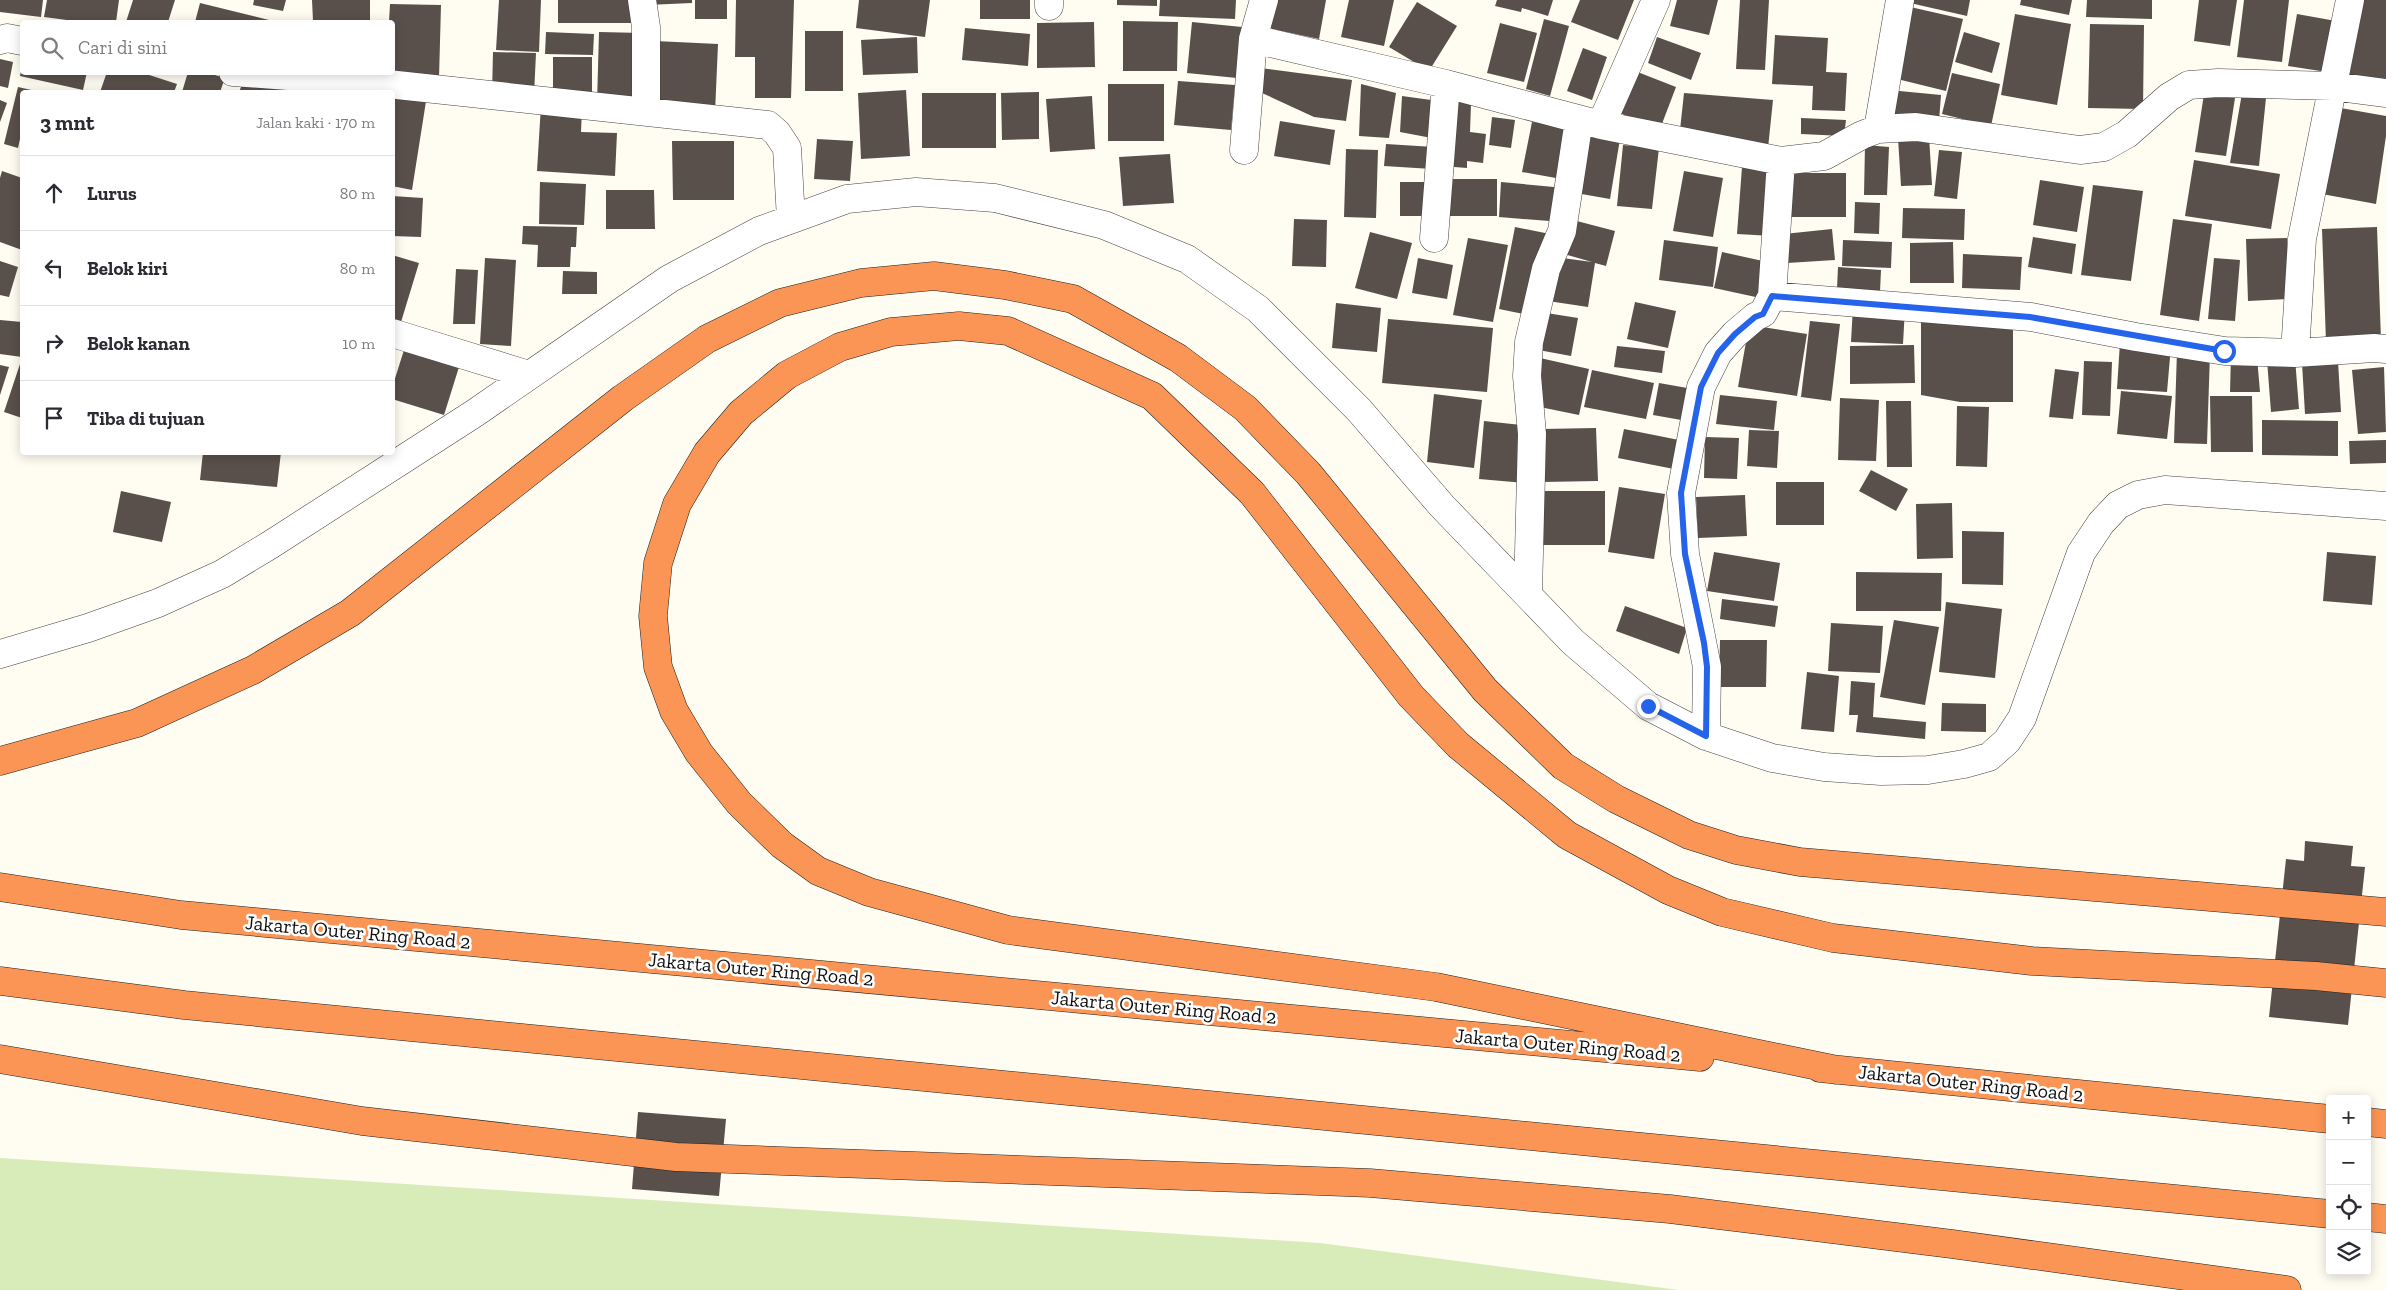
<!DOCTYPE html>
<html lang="id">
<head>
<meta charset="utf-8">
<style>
	:root { --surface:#fff; --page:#f2f2f3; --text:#2b2b33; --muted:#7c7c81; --line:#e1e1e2 }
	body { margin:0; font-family:"Zilla Slab",serif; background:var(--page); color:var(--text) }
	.controls { position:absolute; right:15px; bottom:15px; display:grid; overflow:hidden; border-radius:5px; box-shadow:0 2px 12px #0003 }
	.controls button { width:45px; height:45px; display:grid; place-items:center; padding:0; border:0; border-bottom:1px solid var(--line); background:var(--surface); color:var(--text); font:25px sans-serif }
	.stop { position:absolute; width:15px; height:15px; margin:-11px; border:4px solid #2563eb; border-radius:50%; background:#fff }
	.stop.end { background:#2563eb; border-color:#fff; box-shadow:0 1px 5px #0008 }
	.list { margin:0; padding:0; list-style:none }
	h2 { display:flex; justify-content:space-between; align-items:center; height:65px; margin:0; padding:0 20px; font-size:21px }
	h2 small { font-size:16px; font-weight:400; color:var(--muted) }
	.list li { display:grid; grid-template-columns:32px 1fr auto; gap:15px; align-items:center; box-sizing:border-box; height:75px; padding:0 20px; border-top:1px solid var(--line) }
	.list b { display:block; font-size:19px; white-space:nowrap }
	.list em { font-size:16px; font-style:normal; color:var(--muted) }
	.icon { flex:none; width:28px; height:28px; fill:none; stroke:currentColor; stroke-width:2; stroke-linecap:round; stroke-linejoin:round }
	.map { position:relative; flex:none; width:2386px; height:1290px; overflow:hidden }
	.search { position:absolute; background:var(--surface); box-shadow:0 2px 12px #0003; left:20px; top:20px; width:375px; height:55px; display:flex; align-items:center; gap:12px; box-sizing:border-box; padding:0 18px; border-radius:5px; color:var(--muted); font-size:19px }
	.panel { position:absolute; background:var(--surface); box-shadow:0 2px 12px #0003; left:20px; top:90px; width:375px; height:365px; border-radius:5px }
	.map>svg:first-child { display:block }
</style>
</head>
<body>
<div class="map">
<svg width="2386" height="1290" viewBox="0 0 2386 1290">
	<rect width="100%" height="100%" fill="#fffcf2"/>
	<path fill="#d7ecb9" d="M0 1158 1320 1243 1679 1290H0Z"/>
	<path fill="#59504b" d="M0 0H43L41 17 0 12Z
		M47 0H119L116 22H82L44 17Z
		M133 0H175L168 22H126Z
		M254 0H286L283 11 253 5Z
		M312 0H370V20L313 21Z
		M499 0H541L539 52 496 50Z
		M558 0H635V23H558Z
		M647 0H692V3L647 5Z
		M695 0H727V19H695Z
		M736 0H794L791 98H755V57H735Z
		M859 0H930L925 37 856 28Z
		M980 0H1030V19H980Z
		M1117 0H1157V6L1117 5Z
		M1160 0H1236L1235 19 1159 16Z
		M1269 0H1326L1319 39 1263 27Z
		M1349 0H1394L1384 46 1341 37Z
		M1497 0H1553L1548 16 1522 8 1521 12 1495 6Z
		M1580 0H1634L1618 40 1571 22Z
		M1677 0H1718L1709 35 1670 26Z
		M1740 0H1769L1765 70 1736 69Z
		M1910 0H1970L1967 16 1910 3Z
		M2021 0H2072L2069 15 2020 5Z
		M2087 0H2152V19L2086 17Z
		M2199 0H2237L2230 46 2194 41Z
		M2244 0H2289L2282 62 2237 57Z
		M2361 0H2386V88L2345 81Z
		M1417 2 1457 26 1429 71 1389 47Z
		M200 3 269 20 268 22H195Z
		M390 4 441 5 439 78 392 72V22H389Z
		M1906 6 1963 19 1946 91 1889 77Z
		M2015 14 2071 24 2057 105 2001 95Z
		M2297 14 2336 21 2327 72 2288 66Z
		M1544 19 1569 26 1550 96 1526 89Z
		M1123 21 1178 22 1177 71H1123Z
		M1094 22 1095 67 1037 68V23Z
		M1192 22 1242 27 1237 78 1187 73Z
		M1500 23 1537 33 1524 82 1487 73Z
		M2090 24 2144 25 2143 109 2088 108Z
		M965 28 1030 34 1028 66 962 60Z
		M805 31H843V91H805Z
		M546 32 594 34 593 55 545 54Z
		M599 32 643 33 641 104 597 103Z
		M1964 32 2000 43 1992 73 1955 62Z
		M1775 35 1828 38 1826 72 1847 73 1845 111 1812 110 1813 86 1772 84Z
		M917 37 918 73 863 75 861 40Z
		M1657 37 1701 53 1691 80 1648 63Z
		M655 41 718 44 715 113 651 109Z
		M1583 48 1607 57 1592 100 1567 91Z
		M493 52 536 53 534 95 492 93Z
		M553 57H592V100H553Z
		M0 59 13 62 8 88 0 86Z
		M22 67V72H87L83 90 20 76Z
		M1260 68 1352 80 1346 121 1314 117 1262 93Z
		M1635 71 1676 87 1660 129 1619 113Z
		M107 72H140L177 84 174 92H100Z
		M188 72H205L225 78 220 92H182Z
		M1952 73 2000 84 1991 126 1942 114Z
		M245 77 287 92H239Z
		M1178 81 1235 85 1231 130 1174 125Z
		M1108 84H1164V141H1108Z
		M1361 84 1396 93 1389 138 1359 136Z
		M18 87 40 92H22V130L18 148 4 144Z
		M906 90 910 156 861 159 858 93Z
		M1889 90 1941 95 1939 121 1886 116Z
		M392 92 427 95 412 190 392 186Z
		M1039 92V139L1002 140 1001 93Z
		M922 93H996V148H922Z
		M1684 93 1773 100 1768 148 1679 139Z
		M2242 93 2266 98 2259 166 2230 163Z
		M2204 94 2235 98 2226 156 2195 152Z
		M1092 96 1095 149 1050 152 1046 99Z
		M1402 96 1431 100 1437 139 1400 132Z
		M1449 98 1471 104 1470 132 1486 134 1483 163 1467 161V168L1442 166Z
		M0 100 7 103 0 122Z
		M541 105 582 108 581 132 617 133 615 176 537 171Z
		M2335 107 2386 116V136L2376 204 2322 194Z
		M1492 117 1515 120 1511 148 1489 145Z
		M1801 118 1846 120 1844 136 1801 134Z
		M1280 121 1335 130 1330 165 1274 156Z
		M1532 122 1573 127 1567 180 1522 172Z
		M1580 132 1620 139 1610 199 1570 192Z
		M1929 136 1932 185 1901 186 1898 138Z
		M817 139 853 141 850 181 814 179Z
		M672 141H734V200H673Z
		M1386 144 1434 147 1432 169 1384 166Z
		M1623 145 1659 148 1652 209 1617 206Z
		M1865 145 1889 147 1887 195H1864Z
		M1346 149 1378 150 1376 218 1344 217Z
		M1939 150 1962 152 1957 199 1934 196Z
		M1170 154 1174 203 1123 206 1119 157Z
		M2194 160 2280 174 2271 229 2185 216Z
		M1742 167 1776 170 1772 236 1737 234Z
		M2 171 22 178V250L0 242V178Z
		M1684 171 1723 178 1713 237 1673 231Z
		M1785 173H1846V217H1785Z
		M1447 179H1497V216H1447Z
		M2040 180 2084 187 2077 232 2033 225Z
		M540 182 586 184 584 225 539 224Z
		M1400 182H1435L1434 216H1400Z
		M1501 182 1565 188 1562 222 1499 217Z
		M2093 185 2143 191 2131 281 2081 275Z
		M606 190H654L655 229H606Z
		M392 196 423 198 421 237 392 236Z
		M1855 202 1880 203 1879 234 1854 233Z
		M1903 208 1965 209 1964 240 1902 238Z
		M1294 219 1327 220 1326 267 1292 266Z
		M2173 219 2212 224 2199 321 2160 315Z
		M1573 220 1615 231 1606 266 1595 263 1588 307 1548 301 1555 257 1592 262 1564 254Z
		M523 226 577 227 576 247H571L570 267H537L538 245 522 244Z
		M1515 227 1550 234 1533 316 1499 309Z
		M2377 227 2381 340 2326 342 2322 229Z
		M1832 229 1835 260 1787 263 1784 234Z
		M1370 232 1412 243 1397 299 1355 288Z
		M2033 237 2076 244 2072 274 2028 267Z
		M1468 238 1508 245 1493 322 1453 315Z
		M2287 238 2289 299 2248 301 2246 239Z
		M1664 240 1718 247 1713 287 1659 280Z
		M1843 240 1892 242 1891 268 1842 266Z
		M1953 242 1954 283H1910V243Z
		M1722 252 1772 263 1765 299 1714 288Z
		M1963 254 2022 257 2020 290 1962 288Z
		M392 255 419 263 401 322 392 319Z
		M485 258 516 260 511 346 480 344Z
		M1418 258 1453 265 1447 299 1412 293Z
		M2214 258 2240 260 2235 321 2208 319Z
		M0 261 18 267 9 297 0 295Z
		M1838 267 1881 270 1880 292 1837 289Z
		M456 269 478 270 475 324H453Z
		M563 271 597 272V294H562Z
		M1635 302 1676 311 1668 348 1627 339Z
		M1336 303 1381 308 1377 352 1332 348Z
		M1853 306 1905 308 1903 344 1851 342Z
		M1921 310 2013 317V402H1960L1921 395Z
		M1540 312 1578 318 1571 356 1533 349Z
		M1388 319 1493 328 1487 392 1382 383Z
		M0 320 22 322V357L0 354Z
		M1810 321 1840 324 1831 401 1801 397Z
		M1749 325 1807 334 1797 396 1738 387Z
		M2120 342 2171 346 2167 392 2117 389Z
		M1914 345 1915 383 1850 384V346Z
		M1617 346 1665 351 1662 373 1614 367Z
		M404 350 459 367 444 415 392 399V388Z
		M2177 351 2210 353 2207 444 2174 443Z
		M2231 355 2257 357 2260 392H2230Z
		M22 358V418L4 412Z
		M1540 358 1589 369 1579 415 1530 405Z
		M2295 358 2299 409 2271 412 2267 360Z
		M2084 361 2112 362 2110 416 2082 415Z
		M2338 361 2341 412 2305 414 2302 363Z
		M0 365 9 367 0 395Z
		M2384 367 2386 432 2358 434 2352 370Z
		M2055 369 2079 372 2073 419 2049 417Z
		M1592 370 1654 383 1646 419 1584 407Z
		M1659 383 1693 389 1687 421 1653 415Z
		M2121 391 2172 396 2167 439 2117 434Z
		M1434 394 1482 400 1474 468 1427 462Z
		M1720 395 1777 401 1774 430 1716 424Z
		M2210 396H2252L2253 452H2211Z
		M1840 398 1879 400 1876 461 1838 460Z
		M1886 401H1911L1912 467H1887Z
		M1957 406 1989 407 1987 467 1956 466Z
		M2262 420 2338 421V456L2262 455Z
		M1484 421 1530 426 1525 483 1479 479Z
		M1596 428 1598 481 1542 482V429Z
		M1624 429 1684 441 1679 470 1618 458Z
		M1749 430 1779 431 1777 468 1747 466Z
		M1705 437 1739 438 1737 479 1704 478Z
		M2386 440V463L2350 464 2349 441Z
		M203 452H281L277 487 200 480Z
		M1871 470 1908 489 1896 511 1859 491Z
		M1776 482H1824V525H1776Z
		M1619 487 1665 494 1654 559 1608 552Z
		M121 491 171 502 162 542 113 532Z
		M1538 491H1605V545H1538Z
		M1745 495 1747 536 1698 538 1696 497Z
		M1952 503 1953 558 1917 559 1916 504Z
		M1962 531 2004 532 2003 585 1962 584Z
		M1714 552 1780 563 1774 601 1707 591Z
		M2327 552 2376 556 2372 605 2323 601Z
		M1856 572 1942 573 1941 611H1856Z
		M1722 599 1778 606 1775 627 1720 619Z
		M1946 602 2002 609 1995 678 1939 672Z
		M1625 606 1687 628 1679 654 1616 631Z
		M1894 620 1939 627 1925 705 1880 697Z
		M1831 623 1883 626 1880 673 1828 671Z
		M1720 640H1767L1766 687H1719Z
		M1807 672 1839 676 1834 732 1801 729Z
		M1851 681 1875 683 1873 717 1926 722 1925 739 1856 732 1858 715H1849Z
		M1942 703 1986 704V732L1941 731Z
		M2305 841 2353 846 2351 866 2365 867 2348 1025 2269 1017 2286 859 2304 861Z
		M638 1112 726 1119 719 1196 632 1189Z"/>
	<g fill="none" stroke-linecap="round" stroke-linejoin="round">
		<g stroke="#434343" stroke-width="29">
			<path id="street" d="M642 0 646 27V111
				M2350 0 2302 239 2295 353 2374 348 2386 349
				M1049 6V0
				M1253 39 1446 84 1601 125 1781 161 1824 156 1862 135 1878 129 1916 127 2080 150 2104 147 2127 134 2169 97 2189 85 2218 83 2332 86 2386 93
				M0 40 7 38 22 41
				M233 72 369 82 768 125 777 133 787 148 791 219
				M1601 125 1656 0
				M1878 129 1900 0
				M1244 150 1253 39 1264 0
				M1434 238 1446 84
				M1772 296 2031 317 2136 337 2225 351 2295 353
				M392 333 529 375
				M1528 593 1532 434 1527 376 1529 342 1546 269 1562 231 1579 120
				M0 654 88 628 158 603 222 574 270 545 475 413 669 279 759 231 847 199 916 192 995 198 1104 225 1187 259 1258 309 1359 410 1442 506 1573 642 1648 706 1706 736 1772 758 1824 767 1881 771 1928 770 1964 764 1989 757 2007 741 2022 718 2081 553 2101 523 2118 505 2138 495 2165 490 2386 506
				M1706 736 1707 667 1685 554 1681 493 1701 387 1718 353 1735 334 1755 317 1763 313 1772 296 1781 161"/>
		</g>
		<g stroke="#212121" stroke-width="29">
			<path id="highway" d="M0 761 137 723 253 670 350 613 623 398 707 339 780 303 861 283 934 276 1005 285 1073 299 1178 358 1245 408 1308 473 1485 690 1563 766 1616 799 1689 835 1736 850 1800 862 2386 912
				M0 887 181 915 1700 1057
				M0 981 184 1005 2330 1214
				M0 1059 362 1121 676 1157 1370 1183 1670 1209 1952 1244 2287 1290
				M1820 1068 2330 1119
				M1837 1070 1436 987 1008 930 869 892 818 871 782 845 739 803 699 753 674 711 658 667 653 616 658 563 677 504 707 453 741 413 787 375 840 347 891 332 959 326 1008 331 1152 396 1252 493 1411 696 1458 745 1567 835 1668 890 1722 912 1833 938 2032 961 2316 976 2386 983
				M2367 1122 2386 1124
				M2367 1217 2386 1219"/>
		</g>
		<use href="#street" stroke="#fff" stroke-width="28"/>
		<use href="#highway" stroke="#fb9555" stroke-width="28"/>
	</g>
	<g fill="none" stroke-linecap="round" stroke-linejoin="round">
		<path stroke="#2563eb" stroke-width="6" d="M1648 706 1706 736 1707 667 1704 643 1685 554 1681 493 1701 387 1718 353 1735 334 1755 317 1763 314 1772 296 2030 317 2224 351"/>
	</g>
	<g text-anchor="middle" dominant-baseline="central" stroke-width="5" stroke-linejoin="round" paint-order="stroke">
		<g font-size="20" fill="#101010" stroke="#fff">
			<text transform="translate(358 932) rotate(5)">Jakarta Outer Ring Road 2</text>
			<text transform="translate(761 969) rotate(5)">Jakarta Outer Ring Road 2</text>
			<text transform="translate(1164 1007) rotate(5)">Jakarta Outer Ring Road 2</text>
			<text transform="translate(1568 1045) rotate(5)">Jakarta Outer Ring Road 2</text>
			<text transform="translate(1971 1083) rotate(6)">Jakarta Outer Ring Road 2</text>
		</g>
	</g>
</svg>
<div class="controls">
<button>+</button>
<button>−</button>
<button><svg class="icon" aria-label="locate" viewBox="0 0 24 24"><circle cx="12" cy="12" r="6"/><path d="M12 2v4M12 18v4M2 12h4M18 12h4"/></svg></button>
<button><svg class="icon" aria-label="layers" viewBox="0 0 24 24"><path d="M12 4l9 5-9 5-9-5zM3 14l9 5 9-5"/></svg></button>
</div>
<div class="stop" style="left:2224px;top:351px"></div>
<div class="stop end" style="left:1648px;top:706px"></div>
<div class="search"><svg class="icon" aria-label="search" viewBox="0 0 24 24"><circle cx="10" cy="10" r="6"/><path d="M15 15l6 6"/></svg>Cari di sini</div>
<section class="panel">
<h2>3 mnt<small>Jalan kaki · 170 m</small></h2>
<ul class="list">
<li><svg class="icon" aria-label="ahead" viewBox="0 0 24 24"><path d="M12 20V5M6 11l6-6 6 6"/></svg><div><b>Lurus</b></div><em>80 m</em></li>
<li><svg class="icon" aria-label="left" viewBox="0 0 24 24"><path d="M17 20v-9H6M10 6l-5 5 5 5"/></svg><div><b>Belok kiri</b></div><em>80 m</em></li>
<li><svg class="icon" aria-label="right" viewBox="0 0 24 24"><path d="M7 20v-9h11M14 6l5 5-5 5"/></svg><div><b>Belok kanan</b></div><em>10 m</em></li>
<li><svg class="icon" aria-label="arrive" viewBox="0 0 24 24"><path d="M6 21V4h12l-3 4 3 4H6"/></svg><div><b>Tiba di tujuan</b></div></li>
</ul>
</section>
</div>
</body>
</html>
